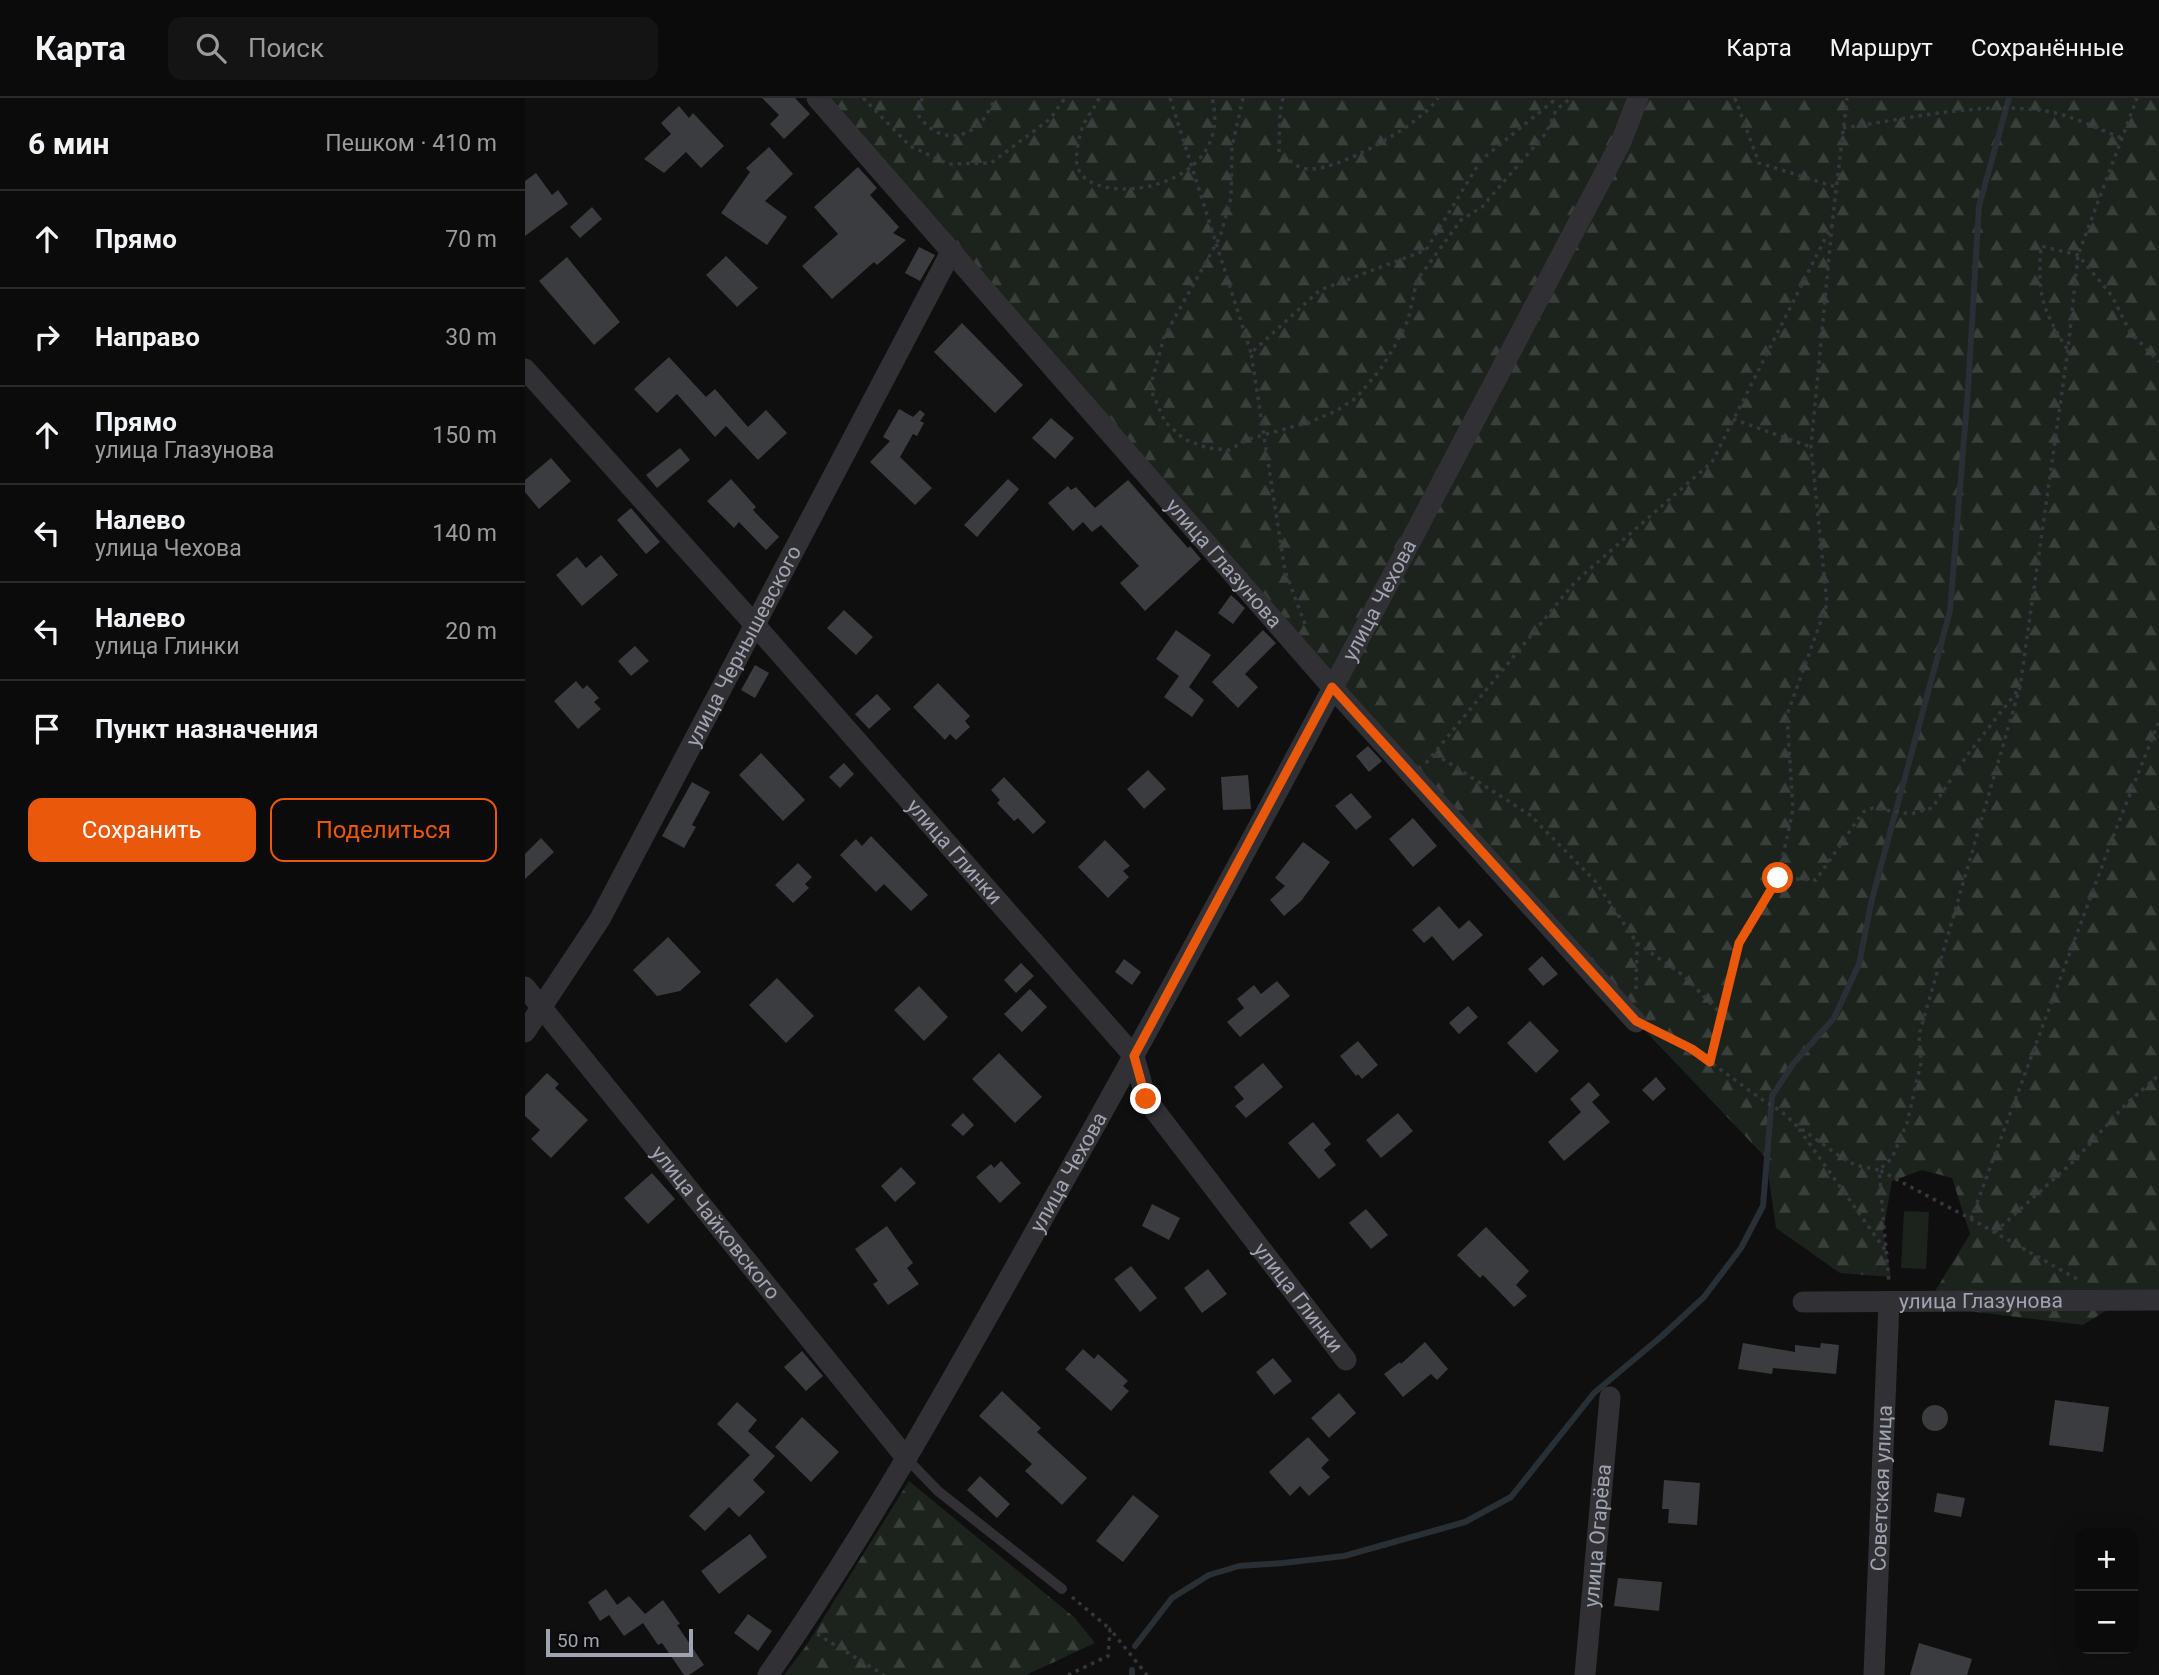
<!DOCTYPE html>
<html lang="ru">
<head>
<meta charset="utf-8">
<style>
	:root { --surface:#0b0b0c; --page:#141415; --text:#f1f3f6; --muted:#9a9b9d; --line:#2b2b2d; --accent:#ea580c }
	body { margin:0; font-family:Roboto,sans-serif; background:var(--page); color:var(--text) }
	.controls { position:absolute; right:21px; bottom:21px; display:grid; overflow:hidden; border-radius:14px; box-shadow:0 7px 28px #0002 }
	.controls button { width:63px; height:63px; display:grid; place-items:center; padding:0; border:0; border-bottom:2px solid var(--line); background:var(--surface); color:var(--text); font:35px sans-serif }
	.scale { position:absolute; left:21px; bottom:18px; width:147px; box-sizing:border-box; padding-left:7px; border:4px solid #a0a4b1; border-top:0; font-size:19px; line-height:24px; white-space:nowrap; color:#a0a4b1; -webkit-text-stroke:5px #0a0a0b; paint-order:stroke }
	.stop { position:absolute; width:21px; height:21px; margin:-16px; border:5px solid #ea580c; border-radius:50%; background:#fff }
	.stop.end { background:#ea580c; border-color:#fff; box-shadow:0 2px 7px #0008 }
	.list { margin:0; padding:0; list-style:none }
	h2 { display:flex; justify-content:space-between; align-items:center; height:91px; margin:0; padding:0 28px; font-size:30px }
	h2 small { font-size:23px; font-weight:400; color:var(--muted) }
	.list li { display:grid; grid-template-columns:46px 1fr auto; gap:21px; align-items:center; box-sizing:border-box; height:98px; padding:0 28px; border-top:2px solid var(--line) }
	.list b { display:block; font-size:26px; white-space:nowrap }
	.list p { margin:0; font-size:23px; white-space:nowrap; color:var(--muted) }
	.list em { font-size:23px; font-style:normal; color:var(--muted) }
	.actions { display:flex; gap:14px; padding:21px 28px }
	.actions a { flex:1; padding:16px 0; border:2px solid var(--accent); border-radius:14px; text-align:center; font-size:24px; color:var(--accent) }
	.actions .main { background:var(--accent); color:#fff }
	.icon { flex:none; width:38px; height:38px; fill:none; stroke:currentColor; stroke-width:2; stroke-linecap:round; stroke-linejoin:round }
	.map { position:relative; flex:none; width:1634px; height:1577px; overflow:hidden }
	header { display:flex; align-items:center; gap:42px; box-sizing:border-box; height:98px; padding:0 35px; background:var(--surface); border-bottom:2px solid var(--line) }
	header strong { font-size:33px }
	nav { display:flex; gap:38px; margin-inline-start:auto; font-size:24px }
	.search { width:490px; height:63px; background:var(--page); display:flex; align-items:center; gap:18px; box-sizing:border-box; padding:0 24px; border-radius:14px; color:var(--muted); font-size:26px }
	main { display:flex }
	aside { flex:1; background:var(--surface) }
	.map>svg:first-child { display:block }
</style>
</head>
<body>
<header>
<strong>Карта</strong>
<div class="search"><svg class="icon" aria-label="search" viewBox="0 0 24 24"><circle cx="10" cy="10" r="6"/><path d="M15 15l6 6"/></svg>Поиск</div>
<nav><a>Карта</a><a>Маршрут</a><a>Сохранённые</a></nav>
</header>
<main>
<aside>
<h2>6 мин<small>Пешком · 410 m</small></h2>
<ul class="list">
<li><svg class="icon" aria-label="ahead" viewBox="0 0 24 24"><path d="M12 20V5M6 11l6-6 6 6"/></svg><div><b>Прямо</b></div><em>70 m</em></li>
<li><svg class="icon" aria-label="right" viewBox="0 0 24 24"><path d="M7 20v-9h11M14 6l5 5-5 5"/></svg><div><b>Направо</b></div><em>30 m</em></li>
<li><svg class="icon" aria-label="ahead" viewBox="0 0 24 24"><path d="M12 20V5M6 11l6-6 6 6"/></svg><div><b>Прямо</b><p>улица Глазунова</p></div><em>150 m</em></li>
<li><svg class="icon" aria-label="left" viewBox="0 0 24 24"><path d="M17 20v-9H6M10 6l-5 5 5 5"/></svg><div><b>Налево</b><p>улица Чехова</p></div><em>140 m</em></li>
<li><svg class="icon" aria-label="left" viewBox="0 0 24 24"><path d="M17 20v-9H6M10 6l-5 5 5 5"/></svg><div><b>Налево</b><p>улица Глинки</p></div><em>20 m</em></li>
<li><svg class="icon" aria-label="arrive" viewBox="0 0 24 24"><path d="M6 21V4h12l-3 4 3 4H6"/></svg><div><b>Пункт назначения</b></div></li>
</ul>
<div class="actions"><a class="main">Сохранить</a><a>Поделиться</a></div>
</aside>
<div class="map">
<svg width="1634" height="1577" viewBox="0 0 1634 1577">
	<defs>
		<pattern id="forest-firs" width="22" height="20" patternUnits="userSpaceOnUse" patternTransform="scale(1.75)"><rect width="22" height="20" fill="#1b231c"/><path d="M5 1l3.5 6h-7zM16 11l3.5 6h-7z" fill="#39403b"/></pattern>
	</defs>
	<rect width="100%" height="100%" fill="#0f0f10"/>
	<path fill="#1b231c" d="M1379 1113 1404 1114 1401 1171 1376 1170Z"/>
	<path fill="url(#forest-firs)" d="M298 0H1634V1199L1598 1202 1558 1227 1401 1208 1445 1136 1427 1080 1397 1072 1367 1083 1358 1134 1366 1179 1315 1175 1251 1130 1241 1060 1126 939 503 243Z
		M384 1383 550 1520 570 1545 501 1577H259L281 1548Z"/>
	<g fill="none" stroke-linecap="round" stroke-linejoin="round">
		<path stroke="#282f35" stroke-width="6" d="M610 1548 647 1500 684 1477 714 1468 758 1465 819 1458 940 1424 986 1399 1069 1295 1137 1238 1179 1199 1216 1150 1238 1108 1247 998 1268 966 1309 920 1334 866 1347 801 1425 513 1443 292 1454 108 1484 0
			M607 1577V1572"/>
	</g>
	<path fill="#3b3c40" d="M237 0H270L285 16 259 41 245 26 254 17Z
		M154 8 164 20 168 15 199 48 176 70 161 54 139 75 119 61 146 36 136 25Z
		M244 49 268 76 240 103 262 119 242 147 196 115 225 74 221 70Z
		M333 69 352 90 345 97 374 129 368 135 381 142 352 167 349 164 307 201 277 168 313 136 289 109Z
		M11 75 27 97 33 92 43 106 0 138V83Z
		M67 109 77 121 55 140 45 129Z
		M394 149 410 157 395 183 380 175Z
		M201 158 233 190 212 209 181 177Z
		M42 159 95 224 69 247 14 183Z
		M437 225 498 287 470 315 409 254Z
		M144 259 181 299 190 291 223 329 241 312 262 335 233 362 201 328 190 339 152 296 132 315 109 291Z
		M374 311 388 319 395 312 400 316 395 323 399 325 392 338 388 336 375 359 407 390 390 407 345 364 365 343 358 339Z
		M526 320 549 340 530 361 507 340Z
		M155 350 165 362 132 390 121 377Z
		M26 360 46 383 14 411 0 394V382Z
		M206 381 231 409 228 412 254 439 241 452 214 424 209 430 182 403Z
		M483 381 494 391 452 439 439 427Z
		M603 382 663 450 665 448 676 461 620 513 595 485 614 468 576 427 567 434 558 424 548 433 523 405 543 388 546 392 551 389 570 410Z
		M106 410 135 444 121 456 92 422Z
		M76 457 93 477 57 508 31 477 52 459 61 470Z
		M706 497 720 510 708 526 693 515Z
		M319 512 348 539 331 557 302 530Z
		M651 532 686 557 664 589 679 602 667 619 639 599 654 578 631 561Z
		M738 532 751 545 720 576 733 589 713 610 687 584Z
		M110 548 124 563 106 578 93 563Z
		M230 567 244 575 230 600 216 592Z
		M51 583 58 591 62 587 74 600 69 604 76 611 53 631 29 603Z
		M413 585 445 618 440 623 445 629 431 642 425 636 420 642 388 609Z
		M352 596 366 611 344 631 330 616Z
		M843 648 857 663 844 674 831 658Z
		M236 655 280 702 258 723 214 677Z
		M319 665 329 676 315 690 304 679Z
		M623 672 641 691 619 711 602 691Z
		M723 677 726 711 698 712 696 679Z
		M479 679 521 724 508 736 493 720 489 723 472 705 475 702 466 692Z
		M167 684 185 694 167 727 171 729 159 750 137 738Z
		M826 695 847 719 831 732 810 708Z
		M888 720 912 748 888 769 864 741Z
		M346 738 403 797 386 813 359 786 351 794 315 757 331 741 337 748Z
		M16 740 29 754 0 781V756Z
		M580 742 605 768 598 773 604 779 583 800 553 769Z
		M778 744 805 764 776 803 759 818 745 802 760 788 750 780Z
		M273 765 287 779 280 786 284 790 268 805 250 787Z
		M914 808 934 831 944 822 958 837 928 863 907 838 899 845 887 832Z
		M143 839 176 874 155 893 132 898 108 872Z
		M1017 858 1033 876 1018 888 1003 871Z
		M599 861 616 874 607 887 590 874Z
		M496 865 509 878 491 895 479 882Z
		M252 880 289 918 261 945 224 907Z
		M752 883 765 898 715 939 702 924 719 910 712 901 729 887 736 896Z
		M394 888 423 919 399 943 369 912Z
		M505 891 522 909 497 934 479 916Z
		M943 908 953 919 934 936 924 925Z
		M1005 923 1034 953 1011 975 982 945Z
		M833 943 853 967 837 981 833 976 831 978 815 958Z
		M474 955 517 999 490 1025 447 981Z
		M738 965 758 989 721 1020 710 1008 719 1001 709 989Z
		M22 975 34 986 30 990 63 1022 26 1060 6 1041 15 1032 0 1018V998Z
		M1131 979 1141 991 1128 1003 1117 992Z
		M1064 984 1075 997 1067 1004 1085 1024 1039 1063 1023 1044 1056 1014 1045 1001Z
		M438 1015 449 1027 438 1038 426 1027Z
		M873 1015 888 1033 856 1060 841 1042Z
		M788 1024 806 1046 799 1052 811 1067 794 1081 763 1045Z
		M476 1063 496 1085 475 1105 451 1079 466 1066 469 1070Z
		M376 1069 391 1085 370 1104 356 1088Z
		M127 1075 150 1101 123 1126 99 1100Z
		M627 1106 655 1120 644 1142 617 1128Z
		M841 1111 863 1137 846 1151 824 1125Z
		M362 1128 388 1165 382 1170 394 1186 363 1207 348 1186 353 1183 330 1151Z
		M961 1129 1004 1173 991 1187 1002 1198 989 1209 958 1177 955 1180 932 1157Z
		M606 1168 632 1200 615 1214 589 1181Z
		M683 1171 702 1196 677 1215 659 1190Z
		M900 1244 923 1271 912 1282 906 1276 878 1299 859 1276 875 1264 876 1266Z
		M1218 1245 1270 1254V1247L1295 1250 1296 1245 1314 1247 1311 1276 1248 1270 1247 1276 1213 1271Z
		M558 1251 569 1261 573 1256 603 1283 598 1288 604 1293 586 1313 540 1271Z
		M277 1253 298 1278 281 1293 259 1269Z
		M748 1260 767 1283 749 1297 731 1274Z
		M477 1293 516 1330 512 1334 562 1380 537 1407 500 1373 507 1366 454 1318Z
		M814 1295 831 1315 804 1340 786 1320Z
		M1530 1302 1584 1309 1578 1354 1524 1347Z
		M212 1304 232 1322 223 1333 250 1358 228 1382 240 1394 214 1419 204 1409 180 1433 164 1418 225 1357 192 1326Z
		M1397 1320a13 13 0 1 1 26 0a13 13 0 1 1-26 0Z
		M277 1319 314 1354 286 1384 250 1349Z
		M783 1339 804 1362 796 1370 805 1379 784 1398 775 1388 765 1398 744 1374Z
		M455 1378 485 1406 472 1420 442 1392Z
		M1139 1382 1175 1385 1172 1427 1143 1425 1144 1411H1137Z
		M1412 1395 1440 1400 1436 1419 1409 1414Z
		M608 1397 634 1418 598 1464 571 1443Z
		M225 1436 242 1459 194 1496 176 1473Z
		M1093 1480 1137 1484 1134 1513 1089 1508Z
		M81 1491 92 1507 104 1498 120 1516 138 1502 155 1526 152 1527 179 1567 164 1577H159L137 1545 133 1547 118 1525 99 1538 84 1517 75 1523 63 1504Z
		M223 1516 247 1533 233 1553 209 1535Z
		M1394 1545 1447 1561 1442 1577H1385Z"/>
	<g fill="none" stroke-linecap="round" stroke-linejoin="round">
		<path stroke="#36373c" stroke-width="3.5" stroke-dasharray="3.5 5" stroke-linecap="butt" d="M338 0 385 48 423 66 466 65 525 21 540 0
			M397 0 394 18C410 41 436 45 456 24 462 18 466 7 471 0
			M574 0C570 10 562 18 558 28 554 37 549 60 553 70 566 111 711 94 687 0
			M645 0 726 255
			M718 0 707 49 706 100 695 139 639 239 625 290 640 324 659 341 682 350 704 352 724 341 785 324 811 313 831 300 855 272 871 246 883 222 892 182 936 122 957 109 1021 35 1031 12 1046 0
			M758 0 755 14 754 55C761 59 769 67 777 70 806 79 898 25 913 0
			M1210 0 1234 65 1311 89
			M1318 30C1383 21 1455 3 1521 13 1546 17 1573 31 1597 40
			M1542 251C1517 211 1512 196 1516 148L1553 157 1587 198 1605 234 1634 264
			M1208 321 1286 349
			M780 526 760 473 726 255 795 192 901 152 956 62 1032 0
			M910 656 1005 717 1070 783 1112 845 1111 893
			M901 665 1050 484 1187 364 1307 127 1322 0
			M1254 780 1291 782 1338 714 1348 710 1386 716 1407 710 1443 656 1494 591
			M1112 845 1159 878 1197 917
			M1129 932 1167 951 1239 1003 1256 1013 1271 1027 1313 1057 1330 1067 1354 1072 1364 1185
			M1185 964 1214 845 1253 780 1268 712 1262 617 1302 506 1286 349 1307 127
			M1274 1031 1363 1156
			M1446 1121 1586 744 1634 623
			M1470 1134 1550 1062 1601 1006 1634 977
			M1552 1181 1446 1121 1354 1072 1367 1060 1382 1025 1396 965 1394 937 1495 589 1543 252 1553 157 1612 0
			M547 1499 585 1531
			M292 1536 359 1577
			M543 1577 583 1558 585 1531 622 1577"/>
		<path stroke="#303035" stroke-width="10" d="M382 1361 413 1393 537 1491"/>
		<g stroke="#303035" stroke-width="21">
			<path id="s1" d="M292 0 807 589 1111 924"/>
			<path id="s2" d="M0 271 230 527 609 958 621 1001 821 1262"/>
			<path id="s3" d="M0 889 382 1361"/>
			<path id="s4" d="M0 934 75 821 426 154"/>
			<path id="s5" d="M1278 1204 1634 1202"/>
			<path id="s6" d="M243 1577C356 1415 449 1242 546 1070 736 732 915 387 1096 44L1113 0"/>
			<path id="s7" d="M1060 1577 1085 1299"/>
			<path id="s8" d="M1349 1577 1364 1204"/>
		</g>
	</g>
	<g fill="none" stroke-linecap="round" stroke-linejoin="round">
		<path stroke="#ea580c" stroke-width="9" d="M621 1001 609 958 807 589 1111 923 1167 951 1185 964 1214 845 1253 780"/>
	</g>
	<g text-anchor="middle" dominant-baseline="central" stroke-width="5" stroke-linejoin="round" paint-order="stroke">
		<g font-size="21" fill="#a0a4b1" stroke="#0a0a0b">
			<text stroke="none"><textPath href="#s1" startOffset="618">улица Глазунова</textPath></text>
			<text stroke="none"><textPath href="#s6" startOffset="1237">улица Чехова</textPath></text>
			<text stroke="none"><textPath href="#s4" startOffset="444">улица Чернышевского</textPath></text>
			<text stroke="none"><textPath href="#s2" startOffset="646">улица Глинки</textPath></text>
			<text stroke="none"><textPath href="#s6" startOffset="586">улица Чехова</textPath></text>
			<text stroke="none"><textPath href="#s3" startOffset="303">улица Чайковского</textPath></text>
			<text stroke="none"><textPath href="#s2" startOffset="1213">улица Глинки</textPath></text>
			<text stroke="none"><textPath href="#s5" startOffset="178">улица Глазунова</textPath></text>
			<text stroke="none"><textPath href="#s8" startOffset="187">Советская улица</textPath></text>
			<text stroke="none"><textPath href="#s7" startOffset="140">улица Огарёва</textPath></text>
		</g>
	</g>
</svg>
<div class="controls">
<button>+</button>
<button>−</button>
</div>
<div class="scale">50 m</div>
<div class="stop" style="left:1253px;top:780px"></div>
<div class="stop end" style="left:621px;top:1001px"></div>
</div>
</main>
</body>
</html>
